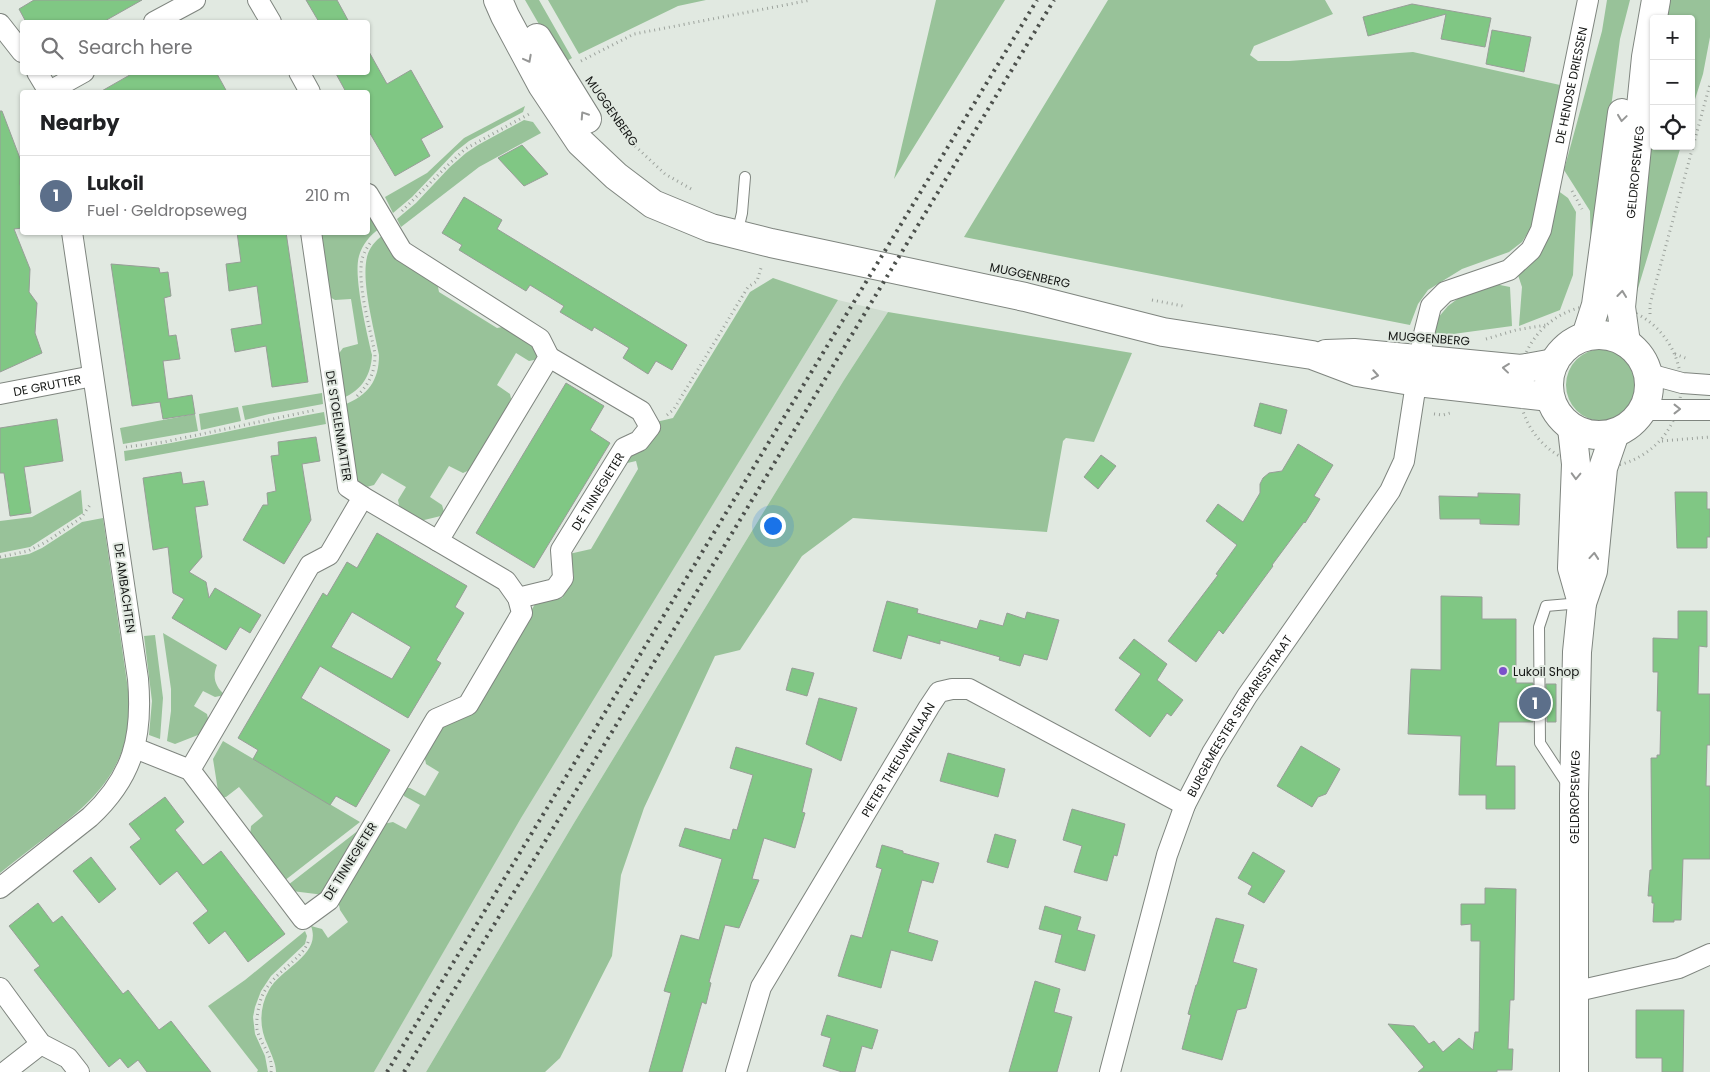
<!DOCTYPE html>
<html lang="en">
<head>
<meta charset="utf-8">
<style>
	:root { --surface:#fff; --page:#f2f2f2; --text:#202124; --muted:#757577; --line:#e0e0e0; --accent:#0f766e }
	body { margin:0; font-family:Poppins,sans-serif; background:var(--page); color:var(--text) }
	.controls { position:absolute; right:15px; top:15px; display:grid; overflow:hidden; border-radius:5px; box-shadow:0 1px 4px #0004 }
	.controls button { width:45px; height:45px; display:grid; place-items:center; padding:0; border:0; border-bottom:1px solid var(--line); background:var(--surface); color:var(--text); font:25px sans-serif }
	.you { position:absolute; left:772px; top:525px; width:18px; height:18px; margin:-12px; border:4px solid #fff; border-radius:50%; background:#1a73e8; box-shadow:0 0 0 8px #1a73e833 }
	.badge { display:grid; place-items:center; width:32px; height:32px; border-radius:50%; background:var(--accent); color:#fff; font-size:16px; font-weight:700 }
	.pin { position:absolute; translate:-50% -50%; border:2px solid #fff; box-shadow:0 1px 5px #0006 }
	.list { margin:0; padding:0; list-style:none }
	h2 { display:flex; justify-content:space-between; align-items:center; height:65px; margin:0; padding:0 20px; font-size:21px }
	h2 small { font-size:16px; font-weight:400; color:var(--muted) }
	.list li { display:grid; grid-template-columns:32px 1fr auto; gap:15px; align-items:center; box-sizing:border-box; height:80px; padding:0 20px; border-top:1px solid var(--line) }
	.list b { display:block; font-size:19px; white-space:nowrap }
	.list p { margin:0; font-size:16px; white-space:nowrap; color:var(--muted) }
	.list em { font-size:16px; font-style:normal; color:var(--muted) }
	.icon { flex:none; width:28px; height:28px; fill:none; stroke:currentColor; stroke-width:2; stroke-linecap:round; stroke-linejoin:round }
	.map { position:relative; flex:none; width:1710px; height:1072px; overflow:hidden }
	.search { position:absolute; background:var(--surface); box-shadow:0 1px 4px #0004; left:20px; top:20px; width:350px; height:55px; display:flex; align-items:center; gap:12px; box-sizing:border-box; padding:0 18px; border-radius:5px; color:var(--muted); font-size:19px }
	.panel { position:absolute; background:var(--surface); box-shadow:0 1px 4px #0004; left:20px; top:90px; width:350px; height:145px; border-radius:5px }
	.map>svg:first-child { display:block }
</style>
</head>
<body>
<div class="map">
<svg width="1710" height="1072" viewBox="0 0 1710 1072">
	<rect width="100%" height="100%" fill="#e1e9e1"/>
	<path fill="#cfdccf" d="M838 300 888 312 844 380 574 823 426 1072H374L520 818Z"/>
	<path fill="#98c299" d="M525 0H539L572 58 562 64Z
		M548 0H706L678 6 579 54Z
		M936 0H1005L894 179Z
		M1108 0H1325L1333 14 1254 46 1250 55 1258 61H1289L1413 52 1560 85 1533 225 1522 242 1509 252 1462 269 1428 290 1418 304 1410 325 964 237Z
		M1607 0H1630L1620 39 1591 260 1590 211 1564 170 1602 31Z
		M1668 0H1710V37L1703 74 1691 112V19H1665Z
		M1654 86V146H1681L1636 295 1650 110Z
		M525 106 523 112 469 141 455 152 412 197 393 213 385 197 427 173 464 138Z
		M524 120 533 122 541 133 479 167 401 227 397 219 416 203 450 167 466 153 478 145Z
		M1557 190 1568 198 1576 212 1573 275 1560 310 1519 326 1522 287 1518 275 1549 236Z
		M368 210 379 229C370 235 362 245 359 256 353 276 367 333 372 355 371 375 362 390 343 398L337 356 343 348 358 344 351 299 335 300 328 296 320 233 368 232Z
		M383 235 437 282 439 292 497 328 508 326 536 342 539 359 529 361 516 353 497 385 510 394 512 403 472 469 463 473 449 466 430 497 442 505 445 515 420 521 400 510 398 500 406 487 382 473 374 485 363 488 356 484 344 405C368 395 379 381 379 355 374 328 361 282 367 257 369 248 375 241 383 235Z
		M773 278 838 300 521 818 374 1072H276C276 1063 271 1054 268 1046 259 1028 259 1008 269 990 281 968 322 955 311 926L322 929 328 938 348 922 340 910 338 900 383 824 393 822 406 829 420 805 404 796 403 788H410L425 796 439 772 426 764 424 754 442 724 469 716 535 604 562 598 574 577 569 554 591 549 638 469 636 461 623 464 656 422 673 418 750 292Z
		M1495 284 1510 287 1512 326 1431 337 1432 325 1448 306 1460 297Z
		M888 312 1132 353 1094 442 1066 438 1063 441 1047 532 853 518 802 556 740 650 715 656 644 808 621 875 612 956 560 1058 545 1072H426L574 823 844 380Z
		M1566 385a36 36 0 1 1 72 0a36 36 0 1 1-72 0Z
		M322 393 323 404 269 414 245 420 242 406Z
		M238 407 241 421 201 430 199 414Z
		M324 412 326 424 125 461 124 451C191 441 257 424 324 412Z
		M195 414 198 431 123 444 120 428Z
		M81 490 83 513 30 547 0 553V521L32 517Z
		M103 518 129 696C129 713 129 729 124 745 111 786 83 808 52 833 34 846 17 859 0 873V559L29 554 42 548 82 522Z
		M163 633 217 665C212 677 215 686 225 695L215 697 203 691 194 706 207 714 209 723 203 733 175 744 167 741 171 711V689Z
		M155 635 163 698 160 739 149 735 152 701 144 636Z
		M223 741 360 822 284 881 250 836 251 826 263 816 239 787 226 797H219L213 759Z
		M364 826 324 895 292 891 288 885Z
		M305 931 307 936 305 944 271 976 261 991 255 1007 253 1017 255 1034 265 1056 268 1072H257L258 1070 208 1006 245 980Z"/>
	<path fill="#80c784" stroke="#979e97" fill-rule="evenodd" d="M34 0H142L103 22H26L19 9Z
		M306 0H337L349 22H319Z
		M1412 4 1491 18 1485 47 1441 39 1446 14 1368 36 1363 17Z
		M1492 30 1531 37 1524 72 1486 64Z
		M368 50 387 84 411 70 443 127 421 139 430 156 395 176 368 130V92H346L335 72H368Z
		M135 72H216L227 92H100Z
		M0 111H2L21 161 20 184 22 191V228L14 229 30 269 29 292 37 303 35 333 42 353 0 372Z
		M522 145 548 174 524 186 498 158Z
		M464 197 502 220 497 229 687 345 672 370 656 361 648 374 623 358 629 348 594 327 592 331 560 312 564 306 530 285 526 291 459 250 462 245 442 233Z
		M237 232H286L308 382 272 387 266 346 235 352 231 329 262 324 257 286 229 291 226 264 241 262Z
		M111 264 159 268 160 273 168 272 171 296 164 298 169 336 176 335 180 359 163 361 168 399 192 395 195 414 163 419 160 402 132 406Z
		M566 383 604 406 590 430 610 443 534 568 476 533Z
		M1260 403 1287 410 1281 434 1254 426Z
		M57 419 63 461 24 467 31 513 10 516 4 473H0V428Z
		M316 437 320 461 302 464 311 520 284 564 243 540 263 505H268L267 493 276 491 271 456 279 455 278 442Z
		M1298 444 1333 465 1314 496 1320 499 1305 523 1304 522 1272 565 1273 566 1223 634 1219 630 1196 662 1168 641 1218 575 1216 574 1237 545 1206 521 1218 504 1243 522 1260 493V484L1263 478 1269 473 1282 471Z
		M1101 455 1116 466 1098 489 1084 477Z
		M181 472 183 484 204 481 208 505 195 507 202 557 189 572 206 582 209 598 215 588 261 615 250 633 240 627 226 650 172 618 184 599 173 593 168 547 153 550 143 478Z
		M1675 492H1707V509H1710V537H1707V548H1677Z
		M1478 493 1520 494 1519 525 1480 524V519H1440L1439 496 1478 497Z
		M377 533 467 586 455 607 464 613 436 660 441 663 408 718 320 666 301 698 390 750 356 807 336 796 330 805 253 759 258 750 238 738 323 593 327 596 347 562 357 568ZM352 612 411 647 392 679 331 647Z
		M1441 596 1482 597V619H1516V683H1533V722H1499L1496 766H1515V809H1486V795H1459L1461 736 1408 734 1411 669 1441 670Z
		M887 601 918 609 917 613 977 629 980 620 1003 626 1007 613 1025 619 1027 612 1059 620 1047 660 1024 654 1020 666 999 660 1000 657 940 640V644L908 635 901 659 873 651Z
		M1678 611H1707V647L1699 646 1698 694H1710V745H1707L1706 786H1710V859H1683L1681 920H1674V922H1653L1654 903H1652V896H1648L1650 870H1652L1651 758H1657V755H1660L1661 711H1657L1658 672H1653V638L1678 639Z
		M1134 639 1167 664 1157 680 1183 700 1171 716 1167 713 1150 737 1115 710 1141 674 1119 658Z
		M792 668 814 673 807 696 786 690Z
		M1546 684H1556V722H1547Z
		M819 698 857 708 841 761 806 744Z
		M1301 746 1340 769 1326 794 1318 797 1312 807 1277 786Z
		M736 747 812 769 802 812 805 813 795 848 764 838 752 879 759 880 739 928 725 925 709 982 711 983 706 1004 702 1002 682 1072H649L671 993 664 991 681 935 699 940 722 859 679 846 685 828 730 840 733 829 737 830 753 775 730 768Z
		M948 753 1005 769 998 797 940 781Z
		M165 797 184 822 175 830 203 865 221 851 285 934 248 962 225 931 209 944 193 923 208 911 177 871 160 885 130 847 141 839 129 824Z
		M1072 809 1125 824 1117 856 1114 855 1107 881 1074 872 1082 846 1063 840Z
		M995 834 1016 840 1008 868 987 862Z
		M882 845 903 851V853L939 863 933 883 922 880 908 932 938 941 932 961 891 950 881 988 838 976 851 935 862 938 882 869 876 867Z
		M1253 852 1285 871 1264 903 1248 894 1252 886 1238 878Z
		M91 857 116 889 99 903 73 871Z
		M1485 888 1516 889 1514 1000H1510L1508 1049H1513L1512 1070H1497V1072H1418L1424 1067 1388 1024 1414 1026 1429 1044 1434 1041 1443 1052 1459 1038 1473 1050 1475 1032H1479L1480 941H1471V924L1461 925V904H1485Z
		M38 903 53 923 62 916 123 994 128 990 159 1030 171 1021 211 1072H147L138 1060 128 1068 120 1058 109 1067 34 970 40 966 9 926Z
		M1045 906 1081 917 1077 930 1095 935 1085 971 1055 962 1062 935 1039 929Z
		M1216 918 1244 925 1233 962 1257 969 1246 1008 1237 1010 1222 1060 1182 1049 1191 1015 1188 1014 1196 985H1197Z
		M1035 981 1060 989 1054 1012 1072 1017 1057 1072H1009Z
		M1636 1010H1684L1683 1072H1662V1058H1636Z
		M827 1015 878 1030 872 1049 862 1046 855 1072H842L823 1066 831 1038 821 1035Z"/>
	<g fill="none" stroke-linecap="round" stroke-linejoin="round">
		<g stroke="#7f857f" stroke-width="12">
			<path id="lane" d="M737 234 742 213 745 177
				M1567 784 1540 743 1539 627 1546 606 1581 603"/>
		</g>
		<g stroke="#7f857f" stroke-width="22">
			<g id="street">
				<path d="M258 0 271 22"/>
				<path d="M154 22 195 0"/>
				<path d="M0 24 22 52"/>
				<path d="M37 72 49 92"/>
				<path d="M299 72 310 92"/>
				<path d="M48 92 84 72"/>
				<path d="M368 194 402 251 540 339 549 357 438 541"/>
				<path d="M1649 374 1682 383 1710 385"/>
				<path id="s1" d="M0 394 93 376"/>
				<path d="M1643 410H1710"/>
				<path id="s2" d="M518 598 555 589 563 578 561 550 624 448 639 441 650 427 641 411 549 357"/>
				<path d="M135 748 190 770 303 919 329 900 436 719 468 705 522 613 518 598 506 581 363 497"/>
				<path d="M190 770 310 565 329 555 363 497 348 487 311 232"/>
				<path d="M0 888 90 817C133 777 143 737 138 679L72 232"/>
				<path d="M0 988 41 1044 68 1058 79 1072"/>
				<path d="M1573 992 1679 968 1710 954"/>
				<path d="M5 1072 41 1044"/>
				<path id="s3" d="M736 1072 761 987 929 707 939 692 952 689H969L1185 805"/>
				<path id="s4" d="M1110 1072 1167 855 1185 805 1212 753 1247 696 1390 491 1404 461 1423 338 1431 306 1445 292 1509 270 1531 250 1541 230 1588 0"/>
			</g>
		</g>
		<g stroke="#7f857f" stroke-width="30">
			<g id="secondary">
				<path d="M498 0 505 16 542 85 580 142 616 176 653 204 711 228 771 243 1025 297 1163 332 1312 355 1357 372 1417 382 1550 397"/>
				<path d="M537 38 587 119"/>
				<circle cx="1599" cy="385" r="50"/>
				<path d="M1586 336 1596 305 1622 113"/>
				<path id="s5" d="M1626 343 1621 307 1646 57 1656 0"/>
				<path d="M1326 354 1354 353 1521 369 1554 363"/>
				<path d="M1572 428 1576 464 1572 568 1582 603"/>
				<path id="s6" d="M1574 1072V794L1577 652 1582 603 1593 571 1603 468 1615 433"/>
			</g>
		</g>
		<path stroke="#9da39d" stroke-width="3" stroke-dasharray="1 4" stroke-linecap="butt" d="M581 61 634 34 811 0
			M614 118 632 143 665 174 693 190
			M1572 191 1582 209
			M402 211 447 166 465 149 531 113
			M1152 300 1183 306
			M1519 386a81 81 0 1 1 162 0a81 81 0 1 1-162 0Z
			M1650 314V304L1710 84
			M1486 339 1516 330 1546 325
			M1675 354 1688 359
			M357 396C370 383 375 372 375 354 370 327 357 285 362 259 364 253 367 247 371 242
			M1434 414 1443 415 1450 413
			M667 415 674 409 748 287 757 281 761 268
			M1662 441 1710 437
			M126 447 164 442 315 410
			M0 557 28 551 46 542 81 518 90 505
			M271 1072C274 1056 260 1044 257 1029 256 1020 258 1010 260 1002 268 973 304 961 309 939"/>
		<use href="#lane" stroke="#fff" stroke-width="10"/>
		<use href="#street" stroke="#fff" stroke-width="20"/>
		<use href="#secondary" stroke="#fff" stroke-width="28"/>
		<path stroke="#4c504c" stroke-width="4" stroke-dasharray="2.5 5" stroke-linecap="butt" d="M387 1072 1037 0
			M404 1072 615 727 1054 0"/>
	</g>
	<defs><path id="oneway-chevron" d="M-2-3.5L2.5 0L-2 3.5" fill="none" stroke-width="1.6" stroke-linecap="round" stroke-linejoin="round" transform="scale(1.25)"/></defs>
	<g stroke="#969796">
		<use href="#oneway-chevron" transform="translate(528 59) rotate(62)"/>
		<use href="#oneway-chevron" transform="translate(584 115) rotate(-123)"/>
		<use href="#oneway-chevron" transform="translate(1622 118) rotate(98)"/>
		<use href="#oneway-chevron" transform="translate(1622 294) rotate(-84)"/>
		<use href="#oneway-chevron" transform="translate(1506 368) rotate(-174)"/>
		<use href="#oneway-chevron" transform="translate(1375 375) rotate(10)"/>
		<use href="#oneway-chevron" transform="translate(1677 409)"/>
		<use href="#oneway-chevron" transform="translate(1576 476) rotate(92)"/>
		<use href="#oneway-chevron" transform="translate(1594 556) rotate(-85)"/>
	</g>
	<circle fill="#7b51ca" stroke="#e1e9e1" stroke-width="2" cx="1503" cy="671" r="5"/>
	<g text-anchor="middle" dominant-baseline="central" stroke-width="4" stroke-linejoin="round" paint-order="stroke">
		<g font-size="12" fill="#151715" stroke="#e1e9e1">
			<text stroke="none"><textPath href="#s4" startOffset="1131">DE HENDSE DRIESSEN</textPath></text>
			<text transform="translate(612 111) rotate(55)">MUGGENBERG</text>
			<text stroke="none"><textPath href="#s5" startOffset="172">GELDROPSEWEG</textPath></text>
			<text transform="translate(1030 275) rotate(12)">MUGGENBERG</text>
			<text transform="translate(1429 338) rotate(4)">MUGGENBERG</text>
			<text stroke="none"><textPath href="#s1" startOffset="48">DE GRUTTER</textPath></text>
			<text transform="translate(339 426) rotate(81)">DE STOELENMATTER</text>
			<text stroke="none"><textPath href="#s2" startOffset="149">DE TINNEGIETER</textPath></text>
			<text transform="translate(125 588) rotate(82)">DE AMBACHTEN</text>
			<text stroke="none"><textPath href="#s4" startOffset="382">BURGEMEESTER SERRARISSTRAAT</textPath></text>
			<text stroke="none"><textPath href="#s3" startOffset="354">PIETER THEEUWENLAAN</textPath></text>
			<text stroke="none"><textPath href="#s6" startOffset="275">GELDROPSEWEG</textPath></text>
			<text transform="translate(350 861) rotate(-58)">DE TINNEGIETER</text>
		</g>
		<g font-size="12" fill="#151715" stroke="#e1e9e1" text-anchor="start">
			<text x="1513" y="671">Lukoil Shop</text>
		</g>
	</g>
</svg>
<div class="controls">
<button>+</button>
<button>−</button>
<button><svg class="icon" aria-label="locate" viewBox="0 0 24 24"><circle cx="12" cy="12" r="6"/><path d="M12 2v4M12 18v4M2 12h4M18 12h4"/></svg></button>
</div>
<div class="you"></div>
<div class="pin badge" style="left:1535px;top:703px;background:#5c6f8a">1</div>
<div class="search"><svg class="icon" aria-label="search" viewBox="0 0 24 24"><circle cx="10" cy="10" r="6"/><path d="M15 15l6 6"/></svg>Search here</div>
<section class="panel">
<h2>Nearby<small></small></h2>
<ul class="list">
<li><span class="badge" style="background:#5c6f8a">1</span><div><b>Lukoil</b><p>Fuel · Geldropseweg</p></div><em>210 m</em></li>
</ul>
</section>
</div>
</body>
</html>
